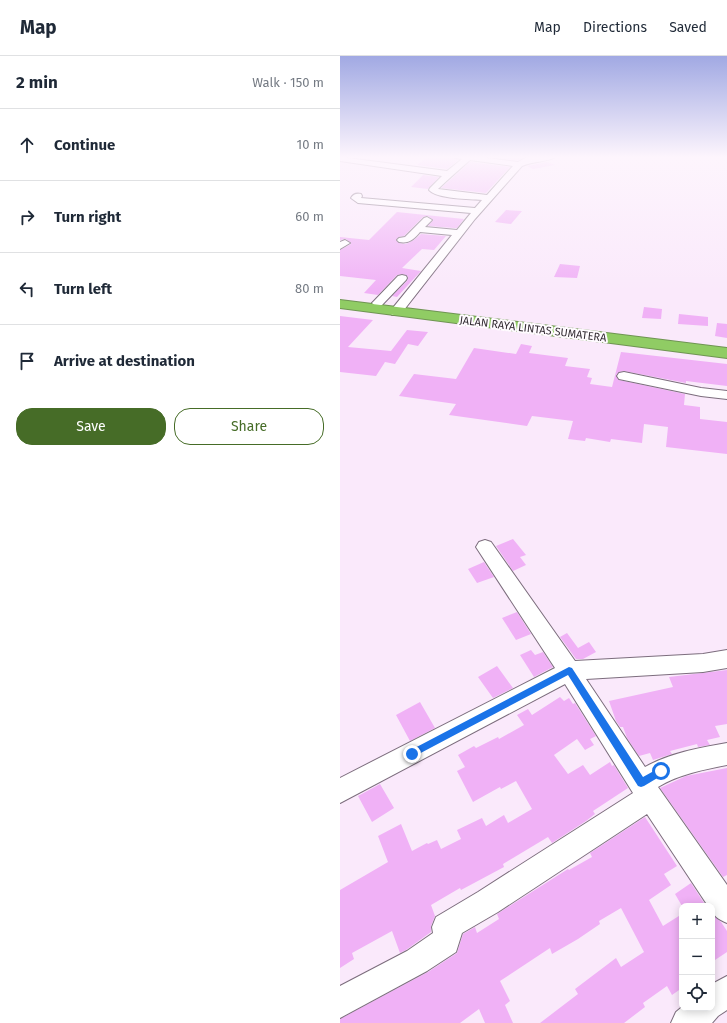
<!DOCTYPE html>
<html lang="en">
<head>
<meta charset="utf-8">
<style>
	:root { --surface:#fff; --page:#f6f6f7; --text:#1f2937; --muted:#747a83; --line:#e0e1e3; --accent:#466c27 }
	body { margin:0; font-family:"Fira Sans",sans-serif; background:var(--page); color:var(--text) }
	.controls { position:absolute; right:12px; bottom:12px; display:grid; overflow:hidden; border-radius:8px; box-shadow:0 2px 10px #0003 }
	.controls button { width:36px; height:36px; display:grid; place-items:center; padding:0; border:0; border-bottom:1px solid var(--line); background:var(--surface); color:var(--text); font:20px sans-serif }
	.stop { position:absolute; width:12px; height:12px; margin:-9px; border:3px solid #1a73e8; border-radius:50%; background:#fff }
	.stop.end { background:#1a73e8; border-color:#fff; box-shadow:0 1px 4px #0008 }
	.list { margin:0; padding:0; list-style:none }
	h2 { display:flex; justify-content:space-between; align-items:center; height:52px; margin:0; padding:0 16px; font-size:17px }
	h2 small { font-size:13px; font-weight:400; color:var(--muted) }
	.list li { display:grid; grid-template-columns:26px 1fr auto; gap:12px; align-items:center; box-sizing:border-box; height:72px; padding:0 16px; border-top:1px solid var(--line) }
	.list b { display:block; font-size:15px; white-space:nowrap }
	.list em { font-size:13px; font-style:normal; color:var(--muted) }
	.actions { display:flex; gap:8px; padding:12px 16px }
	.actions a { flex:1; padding:9px 0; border:1px solid var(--accent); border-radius:16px; text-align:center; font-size:14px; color:var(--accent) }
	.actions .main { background:var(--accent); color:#fff }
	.icon { flex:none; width:22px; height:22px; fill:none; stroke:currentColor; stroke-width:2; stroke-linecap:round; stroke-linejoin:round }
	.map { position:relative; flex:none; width:387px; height:967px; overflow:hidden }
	header { display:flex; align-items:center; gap:24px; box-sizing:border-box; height:56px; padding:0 20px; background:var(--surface); border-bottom:1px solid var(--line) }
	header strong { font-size:19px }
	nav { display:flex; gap:22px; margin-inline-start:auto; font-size:14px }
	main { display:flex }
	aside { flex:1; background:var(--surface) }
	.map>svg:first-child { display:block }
</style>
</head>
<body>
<header>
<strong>Map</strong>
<nav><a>Map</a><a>Directions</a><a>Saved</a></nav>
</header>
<main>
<aside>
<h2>2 min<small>Walk · 150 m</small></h2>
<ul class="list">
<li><svg class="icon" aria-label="ahead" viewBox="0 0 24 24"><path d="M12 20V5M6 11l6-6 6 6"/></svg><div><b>Continue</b></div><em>10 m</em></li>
<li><svg class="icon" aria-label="right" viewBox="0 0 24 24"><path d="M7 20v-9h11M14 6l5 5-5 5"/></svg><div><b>Turn right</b></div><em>60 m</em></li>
<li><svg class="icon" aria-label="left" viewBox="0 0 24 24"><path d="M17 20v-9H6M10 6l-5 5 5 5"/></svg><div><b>Turn left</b></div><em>80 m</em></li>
<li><svg class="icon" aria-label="arrive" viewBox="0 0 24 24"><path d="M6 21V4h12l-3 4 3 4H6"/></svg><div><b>Arrive at destination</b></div></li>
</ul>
<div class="actions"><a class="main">Save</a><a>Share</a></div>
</aside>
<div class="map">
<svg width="387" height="967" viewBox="0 0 387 967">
	<rect width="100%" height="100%" fill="#fae9fb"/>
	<path fill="#f0b1f6" d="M89 100H114V103L118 104 107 113 77 109Z
		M166 100H192L185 101 178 104 159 102Z
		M130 106 170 111 146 137 101 132Z
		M207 106 215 109 193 113 187 110Z
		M83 119 99 121 88 133 71 131Z
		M166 154 182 155 171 168 155 166Z
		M57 156 124 163 117 172H114L88 170 93 164 88 160 83 161 64 180 59 181 56 184 59 187 66 188 74 184 81 178 106 180 94 194 82 193 62 212 81 215 57 241 52 240 67 225 68 221 66 219 62 218 57 219 38 239 24 237 36 224 0 220V194L11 188 6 183 0 184V181L29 184Z
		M220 208 240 210 237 222 214 221Z
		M304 251 322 253 321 263 302 262Z
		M339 258 368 261V270L338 268Z
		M0 260 33 264 8 291 51 295 67 274 88 276 78 290 68 288 55 308 45 306 36 320 0 316Z
		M377 267 387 268V282L375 280Z
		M181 288 192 290 189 297 228 302 225 310 250 313 247 321 252 322 250 328 272 331 281 296 387 308V330L346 325V327L284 315 279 316 276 319 279 324 345 338 344 349 360 351V363L387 366V398L326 391 328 371 304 368 302 387 271 383 270 386 246 382 245 385 228 383 233 365 192 360 187 370 109 359 116 348 59 340 74 318 116 323 134 292 176 298Z
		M173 483 186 499 180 501 186 509 173 515 156 490Z
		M144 506 154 521 137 527 128 513Z
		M177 556 191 578 176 584 162 562Z
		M227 577 238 592 249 586 256 596 243 603H236L220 581Z
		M191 594 195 599 203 596 213 611 194 621 180 599Z
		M157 610 173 632 153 642 138 621Z
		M387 614V668L375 670 380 681 367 684 370 689 358 691 357 688 330 695 332 698 313 704 310 697 299 700 287 682 283 671H280L276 665 269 645 333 631 329 621Z
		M220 641 224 645 229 642 233 648 235 647 256 680 250 683 254 689 245 694 237 683 214 699 228 718 243 709 250 719 270 706 272 710 274 709 288 732 253 755 255 758 246 765 212 787 208 781 163 808 164 811 121 834 120 832 91 849 95 860 91 870V876L66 894 60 897 52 875 12 897 14 903 0 912V834L48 806 38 780 61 768 72 795 87 787 88 788 97 784 101 793 121 783 117 774 142 762 146 770 164 759 168 767 192 753 176 725 161 733 160 731 133 746 117 715 125 711 118 699 134 690 136 692 158 681 159 683 184 669 177 659 188 653 192 659Z
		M80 646 95 672 70 685 56 659Z
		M387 712V819L383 821 320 732 346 720Z
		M40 728 54 752 32 766 18 740Z
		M305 761 337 810 324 818 331 829 309 844 323 870 342 858V932L332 939 327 930 303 947 305 951 284 967H200L238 938 235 933 276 902 281 911 304 896 281 852 259 865 260 868 238 883 212 898 210 892 160 925 170 945 165 949 173 967H145L139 953 120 967H0V963L88 916 117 897 123 878 135 871 137 877 159 863 157 858 228 813 229 814 252 801 250 797Z
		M351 827 366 850H342L335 838Z
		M372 857 381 866 387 875V896L372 906Z"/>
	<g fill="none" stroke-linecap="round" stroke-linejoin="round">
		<g stroke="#7c6d7d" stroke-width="2">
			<path id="minor" d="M115 100H132L178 106 185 102 201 100H217C210 106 192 105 182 110L135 163 60 259H52L50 256 52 253 112 179 80 176C74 183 69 188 59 186L57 184 59 182 65 181 84 162 87 161 92 164 85 171 117 174 131 157 18 147 11 142C13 138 17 137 21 138L22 140 21 142 135 152 142 144C129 143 97 143 89 134L90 132 102 120 0 105V101L107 115 122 103 115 102ZM130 104 173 110 147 139 98 133C108 123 119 114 130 104Z
				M5 184 10 187 0 193V186Z
				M62 219 66 220 67 222 66 224 42 249H34L32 247 34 245 58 220Z
				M284 316 361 332 387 335V343L361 340 279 323 277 320 279 317Z
				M145 484 151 486 235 605 363 598 387 594V612L363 616 246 623 305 711C330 697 359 692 387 687V709C363 714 339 718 318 731L387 829V867C378 863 372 860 372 850H368L307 758 158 856 122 877 116 896 87 915 0 962V930L67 895 93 877 92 871 96 861 138 836 293 737 225 628 0 747V722L215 612 136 491 139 486Z
				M387 920V954L378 960 372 967H331L336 956 342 951 372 952V928Z"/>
		</g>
		<g stroke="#6f9453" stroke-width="2">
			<path id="highway" d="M0 244 387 292V302L0 252Z"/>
		</g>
		<use href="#minor" fill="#fff" fill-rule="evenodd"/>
		<use href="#highway" fill="#90cc64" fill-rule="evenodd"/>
	</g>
	<linearGradient id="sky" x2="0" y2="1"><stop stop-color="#a1a9e3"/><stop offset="0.43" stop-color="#fdf5fd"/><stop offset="1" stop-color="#fdf5fd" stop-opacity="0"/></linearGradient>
	<rect width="387" height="235" fill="url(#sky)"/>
	<path fill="#1a73e8" d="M229 611 232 612 303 721 321 711 324 712 326 715 324 718 304 730 301 731 298 730 228 619 75 700 72 702 69 700 67 698 69 695Z"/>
	<g text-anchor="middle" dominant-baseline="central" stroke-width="4" stroke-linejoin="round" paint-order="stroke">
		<g font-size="11" fill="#332c33" stroke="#fffbff">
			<text transform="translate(193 273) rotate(7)">JALAN RAYA LINTAS SUMATERA</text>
		</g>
	</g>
</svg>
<div class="controls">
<button>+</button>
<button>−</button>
<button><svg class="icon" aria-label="locate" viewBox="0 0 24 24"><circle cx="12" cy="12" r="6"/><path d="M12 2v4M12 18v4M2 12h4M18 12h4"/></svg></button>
</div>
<div class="stop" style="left:321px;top:715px"></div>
<div class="stop end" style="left:72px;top:698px"></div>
</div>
</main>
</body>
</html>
